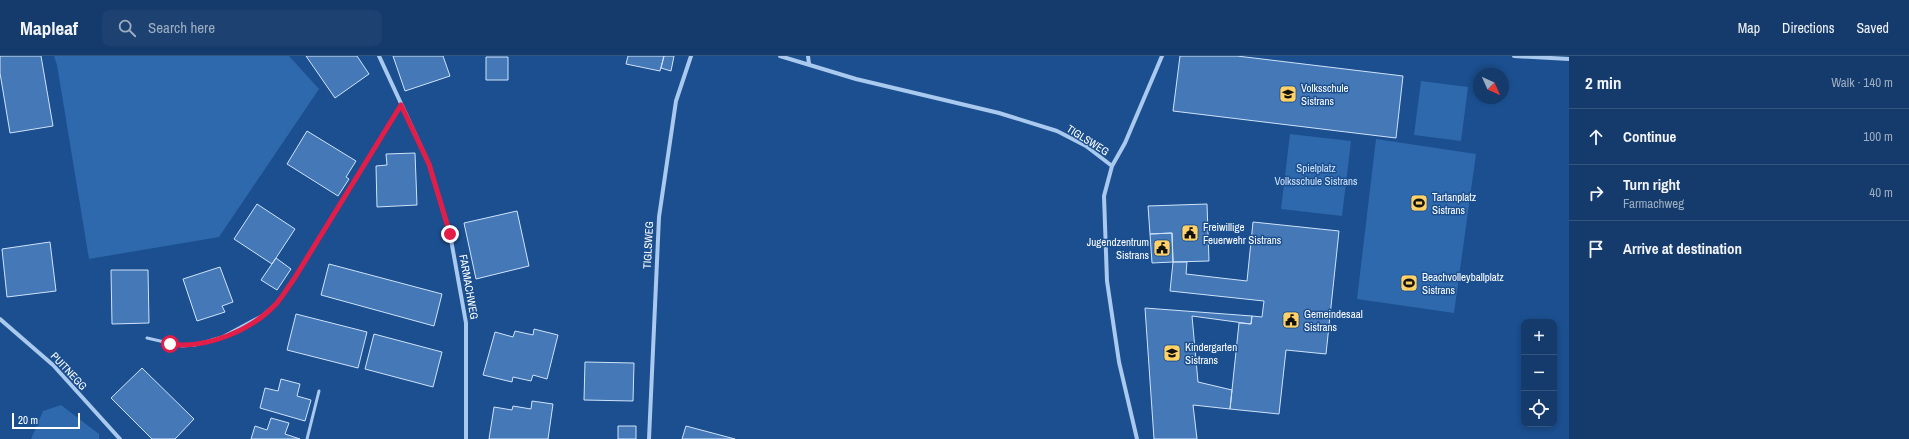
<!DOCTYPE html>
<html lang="en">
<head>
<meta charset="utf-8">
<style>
	:root { --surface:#143b6b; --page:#1d4271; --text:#f1f3f6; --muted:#9dadc1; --line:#33557e }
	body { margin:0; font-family:"Archivo Narrow",sans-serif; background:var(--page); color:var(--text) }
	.controls { position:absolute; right:12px; bottom:12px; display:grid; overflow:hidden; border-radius:8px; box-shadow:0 2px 6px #0003 }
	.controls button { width:36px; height:36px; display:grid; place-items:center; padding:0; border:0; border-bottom:1px solid var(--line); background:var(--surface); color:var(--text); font:20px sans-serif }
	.compass { position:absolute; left:1473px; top:12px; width:36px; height:36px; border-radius:50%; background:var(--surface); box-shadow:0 2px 6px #0003; rotate:135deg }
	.scale { position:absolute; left:12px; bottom:10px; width:68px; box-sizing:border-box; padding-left:4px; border:2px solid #fff; border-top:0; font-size:11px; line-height:14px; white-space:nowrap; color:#fff; -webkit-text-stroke:3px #1b4f8f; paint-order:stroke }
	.stop { position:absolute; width:12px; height:12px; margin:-9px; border:3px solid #e11d48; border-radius:50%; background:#fff }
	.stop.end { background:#e11d48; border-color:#fff; box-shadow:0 1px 4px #0008 }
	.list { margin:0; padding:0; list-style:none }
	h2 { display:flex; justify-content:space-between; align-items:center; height:52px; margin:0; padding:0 16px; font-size:17px }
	h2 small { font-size:13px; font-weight:400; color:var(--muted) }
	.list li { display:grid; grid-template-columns:26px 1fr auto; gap:12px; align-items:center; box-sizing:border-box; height:56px; padding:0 16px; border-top:1px solid var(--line) }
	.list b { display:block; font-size:15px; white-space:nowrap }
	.list p { margin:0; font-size:13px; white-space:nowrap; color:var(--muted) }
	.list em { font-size:13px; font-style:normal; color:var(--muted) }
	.icon { flex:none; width:22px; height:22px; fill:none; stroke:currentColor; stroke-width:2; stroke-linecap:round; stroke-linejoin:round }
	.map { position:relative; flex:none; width:1569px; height:383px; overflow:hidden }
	header { display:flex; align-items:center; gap:24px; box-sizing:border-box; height:56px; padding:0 20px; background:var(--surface); border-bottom:1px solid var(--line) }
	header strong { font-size:19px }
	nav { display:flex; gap:22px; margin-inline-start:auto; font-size:14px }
	.search { width:280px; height:36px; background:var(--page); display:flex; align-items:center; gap:10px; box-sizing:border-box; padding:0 14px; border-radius:8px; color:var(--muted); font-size:15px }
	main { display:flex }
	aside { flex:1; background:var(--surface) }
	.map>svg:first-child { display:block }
</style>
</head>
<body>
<header>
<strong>Mapleaf</strong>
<div class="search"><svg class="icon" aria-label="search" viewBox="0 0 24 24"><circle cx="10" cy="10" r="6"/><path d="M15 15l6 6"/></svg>Search here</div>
<nav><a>Map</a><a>Directions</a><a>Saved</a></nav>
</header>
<main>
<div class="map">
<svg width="1569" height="383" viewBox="0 0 1569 383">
	<rect width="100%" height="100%" fill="#1b4f8f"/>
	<path fill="#2e69ad" d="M54 0H289L319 33 219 181 89 203 57 9Z
		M1421 25 1468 31 1461 85 1414 79Z
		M1290 78 1351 85 1342 160 1281 153Z
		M1376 83 1476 98 1454 257 1357 243Z
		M61 349 99 378V383H31L43 355Z"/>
	<path fill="#4478b7" stroke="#cfe3fa" d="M0 0H41L53 70 10 77 0 17Z
		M306 0H357L369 18 335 42Z
		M393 0H443L450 20 405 35Z
		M628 0H664L660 15 626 8Z
		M664 0H674L671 15 661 12Z
		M1180 0H1237L1403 20 1396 82 1173 55Z
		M486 1H508V24H486Z
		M307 75 356 105 346 121 349 123 338 140 287 108Z
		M415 97 417 149 377 151 376 110 387 109 386 98Z
		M257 148 295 173 272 208 234 183Z
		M1207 148 1209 205 1173 206 1172 177 1150 178 1148 150Z
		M517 155 529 210 476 223 464 167Z
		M1253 166 1339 175 1326 298 1286 294 1279 358 1230 353 1239 267 1251 268 1252 260 1262 261 1264 245 1170 235 1173 206H1187L1186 218 1247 225Z
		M1172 177 1173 206 1152 207 1150 178Z
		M50 186 56 235 7 241 2 193Z
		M276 202 291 213 277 234 261 224Z
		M329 208 442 238 434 270 321 239Z
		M220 211 233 246 222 250 225 256 197 265 183 223Z
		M111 214H148L149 267 112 268Z
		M1145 252 1252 260 1251 268 1192 260 1198 326 1232 334 1230 353 1193 349 1197 383H1154Z
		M296 258 367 276 358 312 287 294Z
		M534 273 558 279 547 323 533 319 531 325 513 321 512 326 483 319 495 276 513 281 515 275 533 279Z
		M374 278 442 296 433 331 365 313Z
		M585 306 634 307 633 345 584 344Z
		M142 312 194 363 175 383H152L111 342Z
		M281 323 300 328 297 340 311 344 305 365 260 352 265 332 278 335Z
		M532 345 553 348 548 383H489L494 351 512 354 513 350 531 353Z
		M271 362 289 367 285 378 300 383H251L255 370 267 374Z
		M618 370H636V383H618Z
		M686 370 735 383H682Z"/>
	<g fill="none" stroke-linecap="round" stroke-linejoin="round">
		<path stroke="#a9c9ee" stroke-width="3" d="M147 282 182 290 195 289 222 281 263 259 276 248 294 223 401 49
			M307 383 319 335"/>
		<path stroke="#a9c9ee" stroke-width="4" d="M379 0 429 108 450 178 466 267V383
			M780 0 856 23 999 57 1057 75 1086 90 1112 110 1104 140 1107 225 1119 306 1137 383
			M808 0 809 8
			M1514 0 1569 3
			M1112 110 1125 87 1162 0
			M0 263 53 309 120 383
			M649 383 659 161 676 45 691 0"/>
	</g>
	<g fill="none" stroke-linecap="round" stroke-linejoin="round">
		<path stroke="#e11d48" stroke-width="5" d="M170 288C206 293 251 275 276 248 283 240 288 231 294 223L401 49 429 108 450 178"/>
	</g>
	<defs>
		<g id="school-square" transform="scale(0.9)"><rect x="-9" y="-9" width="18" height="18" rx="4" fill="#ffd166" stroke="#1b4f8f"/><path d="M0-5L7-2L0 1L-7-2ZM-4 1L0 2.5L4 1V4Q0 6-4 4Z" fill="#111"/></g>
		<g id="stadium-square" transform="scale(0.9)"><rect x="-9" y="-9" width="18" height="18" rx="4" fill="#ffd166" stroke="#1b4f8f"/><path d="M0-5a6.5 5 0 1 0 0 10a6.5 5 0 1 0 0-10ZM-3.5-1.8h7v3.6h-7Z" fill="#111"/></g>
		<g id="civic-square" transform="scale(0.9)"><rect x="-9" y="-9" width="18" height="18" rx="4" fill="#ffd166" stroke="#1b4f8f"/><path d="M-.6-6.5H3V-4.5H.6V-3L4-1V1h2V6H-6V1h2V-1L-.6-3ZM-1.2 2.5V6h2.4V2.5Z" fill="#111"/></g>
	</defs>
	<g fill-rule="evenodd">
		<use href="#school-square" x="1288" y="38"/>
		<use href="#stadium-square" x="1419" y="147"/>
		<use href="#civic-square" x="1190" y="177"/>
		<use href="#civic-square" x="1162" y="192"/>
		<use href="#stadium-square" x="1409" y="227"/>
		<use href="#civic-square" x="1291" y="264"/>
		<use href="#school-square" x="1172" y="297"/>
	</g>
	<g text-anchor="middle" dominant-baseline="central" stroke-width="3" stroke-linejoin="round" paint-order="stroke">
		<g font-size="11" fill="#fff" stroke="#1b4f8f" text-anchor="start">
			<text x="1301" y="32">Volksschule<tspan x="1301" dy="13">Sistrans</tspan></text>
			<text x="1432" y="141">Tartanplatz<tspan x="1432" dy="13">Sistrans</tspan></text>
			<text x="1203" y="171">Freiwillige<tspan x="1203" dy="13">Feuerwehr Sistrans</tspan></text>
			<text x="1149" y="186" text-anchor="end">Jugendzentrum<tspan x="1149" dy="13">Sistrans</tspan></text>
			<text x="1422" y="221">Beachvolleyballplatz<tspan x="1422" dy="13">Sistrans</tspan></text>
			<text x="1304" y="258">Gemeindesaal<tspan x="1304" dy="13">Sistrans</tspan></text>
			<text x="1185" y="291">Kindergarten<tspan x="1185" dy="13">Sistrans</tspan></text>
		</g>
		<g font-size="11" fill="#fff" stroke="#1b4f8f">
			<text transform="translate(1088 84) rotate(32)">TIGLSWEG</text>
			<text transform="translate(648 189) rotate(-87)">TIGLSWEG</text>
			<text transform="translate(469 231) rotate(80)">FARMACHWEG</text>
			<text transform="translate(69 315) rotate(47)">PUITNEGG</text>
		</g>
		<g font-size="11" fill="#cfe3fa" stroke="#1b4f8f">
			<text x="1316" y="112">Spielplatz<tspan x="1316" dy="13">Volksschule Sistrans</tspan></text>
		</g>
	</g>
</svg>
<div class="controls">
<button>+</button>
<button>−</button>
<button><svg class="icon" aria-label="locate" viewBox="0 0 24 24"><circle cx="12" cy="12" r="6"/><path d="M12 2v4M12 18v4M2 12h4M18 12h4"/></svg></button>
</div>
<svg class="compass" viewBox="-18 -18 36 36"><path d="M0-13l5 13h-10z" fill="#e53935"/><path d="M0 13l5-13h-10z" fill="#9dadc1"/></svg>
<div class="scale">20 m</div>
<div class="stop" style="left:170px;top:288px"></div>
<div class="stop end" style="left:450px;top:178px"></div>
</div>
<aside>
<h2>2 min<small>Walk · 140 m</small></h2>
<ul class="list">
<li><svg class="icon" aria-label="ahead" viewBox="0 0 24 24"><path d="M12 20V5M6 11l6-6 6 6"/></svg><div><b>Continue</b></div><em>100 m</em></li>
<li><svg class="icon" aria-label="right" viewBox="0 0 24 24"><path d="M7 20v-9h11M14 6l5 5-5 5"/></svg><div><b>Turn right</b><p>Farmachweg</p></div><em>40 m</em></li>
<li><svg class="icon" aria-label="arrive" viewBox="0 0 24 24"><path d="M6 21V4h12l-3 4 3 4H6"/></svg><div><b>Arrive at destination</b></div></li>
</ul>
</aside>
</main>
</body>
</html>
